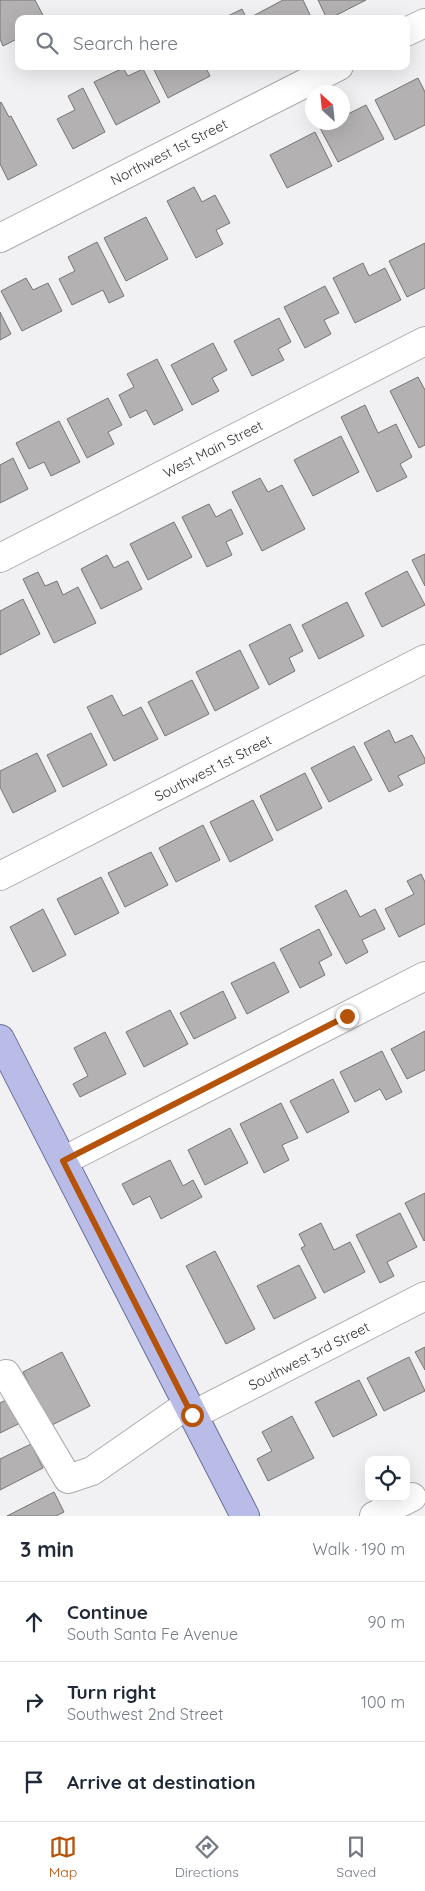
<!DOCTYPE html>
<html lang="en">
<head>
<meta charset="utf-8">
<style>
	:root { --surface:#fff; --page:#f6f6f7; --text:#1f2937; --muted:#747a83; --line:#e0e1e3; --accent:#b45309 }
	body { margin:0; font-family:Quicksand,sans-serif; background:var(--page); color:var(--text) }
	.controls { position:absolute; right:15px; bottom:15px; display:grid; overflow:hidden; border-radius:10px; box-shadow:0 5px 20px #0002 }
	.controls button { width:45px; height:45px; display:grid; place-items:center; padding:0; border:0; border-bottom:1px solid var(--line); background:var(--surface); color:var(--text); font:25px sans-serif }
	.compass { position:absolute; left:305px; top:85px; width:45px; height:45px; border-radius:50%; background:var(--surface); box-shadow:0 5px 20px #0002; rotate:333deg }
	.stop { position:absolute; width:15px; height:15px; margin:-11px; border:4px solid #b45309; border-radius:50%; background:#fff }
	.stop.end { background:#b45309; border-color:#fff; box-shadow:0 1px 5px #0008 }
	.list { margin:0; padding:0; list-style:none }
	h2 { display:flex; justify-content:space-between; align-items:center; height:65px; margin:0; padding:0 20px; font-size:21px }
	h2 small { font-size:16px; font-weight:400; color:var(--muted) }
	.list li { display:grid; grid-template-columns:32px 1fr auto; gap:15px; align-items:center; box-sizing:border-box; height:80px; padding:0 20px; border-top:1px solid var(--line) }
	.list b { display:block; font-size:19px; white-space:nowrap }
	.list p { margin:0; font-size:16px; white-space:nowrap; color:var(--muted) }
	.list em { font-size:16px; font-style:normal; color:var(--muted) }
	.icon { flex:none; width:28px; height:28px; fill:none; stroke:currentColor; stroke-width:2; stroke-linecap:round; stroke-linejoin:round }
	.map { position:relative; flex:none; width:425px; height:1516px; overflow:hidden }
	.search { position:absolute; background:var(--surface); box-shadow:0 5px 20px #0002; left:15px; right:15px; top:15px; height:55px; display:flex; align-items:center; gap:12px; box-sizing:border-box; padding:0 18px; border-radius:10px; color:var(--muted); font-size:19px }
	.sheet { height:305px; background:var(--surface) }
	nav { display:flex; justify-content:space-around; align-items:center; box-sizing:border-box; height:70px; border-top:1px solid var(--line); background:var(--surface); font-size:14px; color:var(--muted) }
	nav a { display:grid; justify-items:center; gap:2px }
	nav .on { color:var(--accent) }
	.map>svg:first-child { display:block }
</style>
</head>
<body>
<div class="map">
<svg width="425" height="1516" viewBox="0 0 425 1516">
	<rect width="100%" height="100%" fill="#f1f1f3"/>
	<path fill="#b3b1b2" stroke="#767475" d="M0 0H35L45 19H19V38L3 46 0 39Z
		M283 0H303L312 19H254L253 16Z
		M318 0H366L329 19H327Z
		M242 9 247 19H222Z
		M157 66H205L210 76 168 98 153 68Z
		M123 68 128 76 143 69 160 102 116 125 94 82Z
		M418 78 425 92V125L395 140 375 100Z
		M83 88 105 132 73 149 57 119 75 110 68 96Z
		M1 102 9 117 11 116 37 165 8 180 0 164V103Z
		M366 105 384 139 338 162 320 128 331 122H342V117Z
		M315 132 332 166 287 188 270 155Z
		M194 187 202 202 215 195 230 223 216 230 223 244 196 258 167 201Z
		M146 217 168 259 126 281 104 238Z
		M97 242 124 296 109 303 103 290 72 305 59 279 75 271 68 257Z
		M425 243V288L407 297 389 261Z
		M363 263 369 276 385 268 401 300 355 323 333 278Z
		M26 278 33 290 48 283 62 311 22 331 1 291Z
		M325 286 339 313 324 320 331 334 305 348 284 307Z
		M0 312 11 334 0 340Z
		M279 318 291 342 278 349 284 360 252 376 234 341Z
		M213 343 227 370 212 378 219 391 192 405 171 365Z
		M157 359 183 410 154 425 146 410 130 418 119 395 134 387 127 374Z
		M418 377 425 390V445L419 448 390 391Z
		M108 398 122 425 108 432 114 444 87 458 67 419Z
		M365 405 378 433 396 424 412 457 400 464 407 477 377 492 341 417Z
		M59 421 80 462 51 476 44 462 29 469 16 443Z
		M341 436 359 472 313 496 294 460Z
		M13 458 28 489 0 503V465Z
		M260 478 268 492 282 485 305 529 262 551 232 492Z
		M209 504 216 517 231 509 243 534 226 542 232 555 207 567 182 517Z
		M174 522 192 557 148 580 130 544Z
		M425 554V586L412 560Z
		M107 555 114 568 128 561 142 589 101 609 81 569Z
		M407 571 425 605 382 627 365 593Z
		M38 572 45 586 57 581 63 595 78 587 96 623 54 643 23 579Z
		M23 599 40 634 0 655V611Z
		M347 602 364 636 319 659 302 625Z
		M290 624 303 651 289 658 295 671 269 685 249 645Z
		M240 650 259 688 215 711 196 672Z
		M192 680 209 714 165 736 148 702Z
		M112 695 123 716 141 707 158 739 114 761 87 707Z
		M389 730 395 743 412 735 425 759V763L398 776 403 785 389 792 364 743Z
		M91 733 107 765 63 787 47 755Z
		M354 746 372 780 329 802 311 768Z
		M37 753 56 791 13 813 0 787V771Z
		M305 773 322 808 277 831 260 796Z
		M253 800 273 840 230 862 210 822Z
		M203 825 220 860 176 882 159 848Z
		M151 852 168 885 125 907 108 873Z
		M421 874 425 882V924L399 937 385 909 414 894 407 881Z
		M101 877 119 913 75 935 57 899Z
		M346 890 360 917 375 909 385 929 362 940 368 952 346 964 315 906Z
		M43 909 66 955 33 972 10 927Z
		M319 929 332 955 319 962 325 975 300 988 280 949Z
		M274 962 289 992 247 1014 231 983Z
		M223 991 236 1018 194 1039 180 1013Z
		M170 1010 188 1044 144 1067 126 1032Z
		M425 1031V1070L407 1079 391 1049Z
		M105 1032 126 1074 80 1097 73 1084 88 1076 74 1048Z
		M382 1051 402 1092 386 1100 380 1089 355 1102 340 1072Z
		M333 1079 349 1112 307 1133 290 1101Z
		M281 1103 298 1138 282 1145 289 1160 264 1173 240 1124Z
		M230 1128 248 1163 205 1185 188 1150Z
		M170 1160 183 1186 193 1180 202 1197 161 1219 150 1196 133 1205 122 1184Z
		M425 1193V1240L424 1241 405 1203Z
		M400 1213 417 1247 387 1262 394 1276 380 1283 356 1235Z
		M321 1223 334 1250 350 1242 365 1272 324 1293 301 1248 305 1246 299 1234Z
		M215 1251 255 1329 226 1344 186 1266Z
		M299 1265 316 1298 274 1319 257 1286Z
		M425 1347V1370L415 1352Z
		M62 1352 90 1406 50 1426 23 1372Z
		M409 1357 425 1391 384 1411 367 1378Z
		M359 1380 377 1415 333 1437 315 1402Z
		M8 1399 20 1423 0 1433V1403Z
		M292 1416 314 1458 268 1481 257 1459 272 1451 262 1432Z
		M31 1444 43 1468 0 1490V1459Z
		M54 1492 64 1512 56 1516H7Z"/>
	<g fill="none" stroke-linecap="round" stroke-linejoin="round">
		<g stroke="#acacae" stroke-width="30">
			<path id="minor" d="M406 32 425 23
				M0 238 339 66
				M0 558 425 341
				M0 876 425 659
				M63 1161 425 976
				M0 1377 6 1374 68 1479 92 1471 187 1405
				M193 1415 425 1296
				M374 1516 412 1497"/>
		</g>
		<g stroke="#686d9b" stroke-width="30">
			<path id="major" d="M0 1039 245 1516"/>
		</g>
		<use href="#minor" stroke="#fff" stroke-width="28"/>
		<use href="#major" stroke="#b8bce6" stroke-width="28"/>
	</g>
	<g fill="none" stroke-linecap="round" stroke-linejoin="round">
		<path stroke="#b45309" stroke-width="6" d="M192 1415 63 1161 347 1016"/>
	</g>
	<g text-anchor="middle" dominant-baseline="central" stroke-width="4.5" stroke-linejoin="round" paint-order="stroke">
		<g font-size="14" fill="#2d2d2d" stroke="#fff">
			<text transform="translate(169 152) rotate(-27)">Northwest 1st Street</text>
			<text transform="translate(213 449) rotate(-27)">West Main Street</text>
			<text transform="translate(213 768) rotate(-27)">Southwest 1st Street</text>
			<text transform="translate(309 1356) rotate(-27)">Southwest 3rd Street</text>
		</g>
	</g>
</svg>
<div class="controls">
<button><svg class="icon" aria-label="locate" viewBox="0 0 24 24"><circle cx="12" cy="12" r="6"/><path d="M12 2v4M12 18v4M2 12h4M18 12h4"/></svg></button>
</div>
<svg class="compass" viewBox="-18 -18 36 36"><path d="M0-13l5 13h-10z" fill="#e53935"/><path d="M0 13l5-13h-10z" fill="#747a83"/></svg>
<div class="stop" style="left:192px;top:1415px"></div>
<div class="stop end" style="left:347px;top:1016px"></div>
<div class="search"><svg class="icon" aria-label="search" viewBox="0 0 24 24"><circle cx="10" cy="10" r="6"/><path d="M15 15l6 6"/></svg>Search here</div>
</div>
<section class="sheet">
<h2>3 min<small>Walk · 190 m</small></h2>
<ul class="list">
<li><svg class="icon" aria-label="ahead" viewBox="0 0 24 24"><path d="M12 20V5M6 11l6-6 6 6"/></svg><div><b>Continue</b><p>South Santa Fe Avenue</p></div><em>90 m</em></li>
<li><svg class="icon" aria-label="right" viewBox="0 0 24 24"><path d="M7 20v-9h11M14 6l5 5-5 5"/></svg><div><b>Turn right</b><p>Southwest 2nd Street</p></div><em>100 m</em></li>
<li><svg class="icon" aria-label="arrive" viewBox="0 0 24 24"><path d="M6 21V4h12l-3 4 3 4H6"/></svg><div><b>Arrive at destination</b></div></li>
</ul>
</section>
<nav>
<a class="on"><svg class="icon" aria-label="map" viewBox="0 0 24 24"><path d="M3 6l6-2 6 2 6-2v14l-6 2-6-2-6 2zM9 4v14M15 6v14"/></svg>Map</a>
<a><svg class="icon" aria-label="directions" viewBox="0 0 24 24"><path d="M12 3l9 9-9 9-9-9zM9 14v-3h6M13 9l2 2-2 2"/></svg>Directions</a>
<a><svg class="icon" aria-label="saved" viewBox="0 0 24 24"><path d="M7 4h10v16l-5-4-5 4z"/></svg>Saved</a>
</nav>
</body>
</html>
